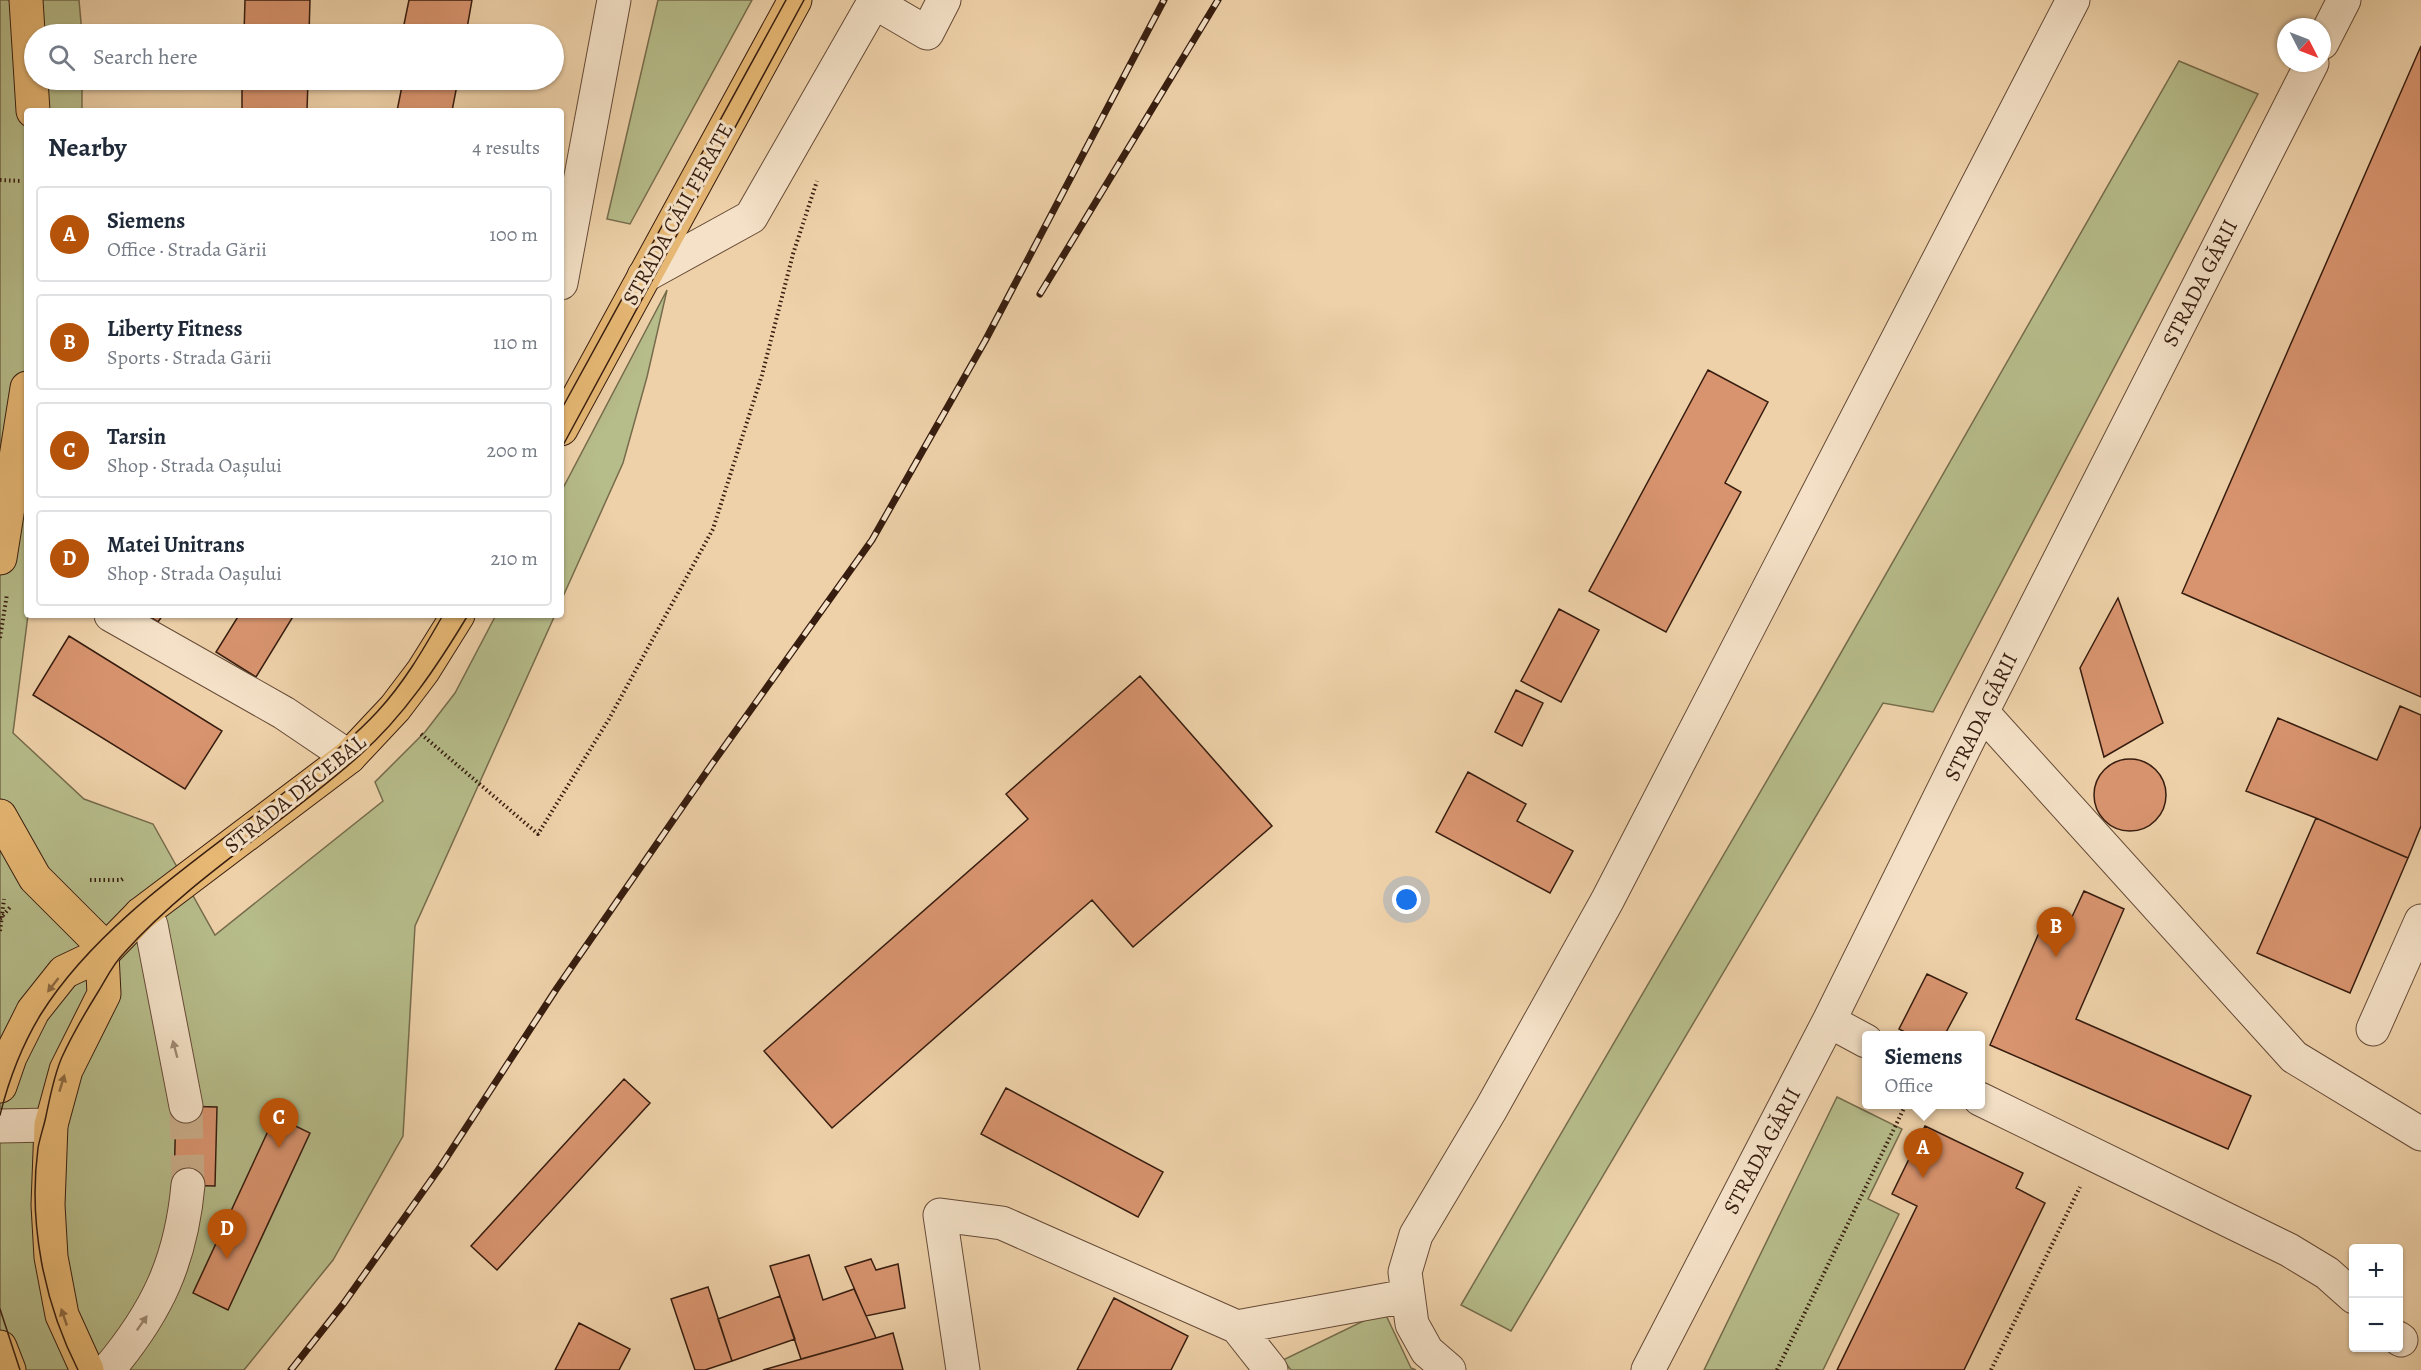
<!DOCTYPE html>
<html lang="en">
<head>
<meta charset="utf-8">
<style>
	:root { --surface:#fff; --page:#f2f2f3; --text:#1f2937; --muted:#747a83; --line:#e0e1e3; --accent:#b45309 }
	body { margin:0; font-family:Alegreya,serif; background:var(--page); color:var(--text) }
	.controls { position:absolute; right:18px; bottom:18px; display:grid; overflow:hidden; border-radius:6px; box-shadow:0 2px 4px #0004 }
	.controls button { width:54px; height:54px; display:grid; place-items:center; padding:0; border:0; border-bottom:2px solid var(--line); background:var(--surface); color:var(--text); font:30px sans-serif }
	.compass { position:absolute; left:2277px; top:18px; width:54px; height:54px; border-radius:50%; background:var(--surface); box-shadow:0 2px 4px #0004; rotate:132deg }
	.you { position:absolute; left:1407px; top:900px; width:21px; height:21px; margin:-15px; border:4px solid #fff; border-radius:50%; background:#1a73e8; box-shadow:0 0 0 9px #1a73e833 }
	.badge { display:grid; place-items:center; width:39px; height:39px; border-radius:50%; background:var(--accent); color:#fff; font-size:20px; font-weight:700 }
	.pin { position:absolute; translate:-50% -50px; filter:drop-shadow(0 2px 3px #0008) }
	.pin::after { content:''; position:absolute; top:32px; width:21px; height:18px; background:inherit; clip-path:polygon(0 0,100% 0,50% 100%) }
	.popup { position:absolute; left:1862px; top:1031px; width:123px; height:78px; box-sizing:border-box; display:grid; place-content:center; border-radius:6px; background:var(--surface); filter:drop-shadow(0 2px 4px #0005); font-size:20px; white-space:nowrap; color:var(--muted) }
	.popup b { font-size:22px; color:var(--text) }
	.popup::after { content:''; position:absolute; left:50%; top:100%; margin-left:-12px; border:12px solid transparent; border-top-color:var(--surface) }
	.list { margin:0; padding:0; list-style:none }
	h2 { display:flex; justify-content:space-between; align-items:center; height:78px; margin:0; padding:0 24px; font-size:26px }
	h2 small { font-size:20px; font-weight:400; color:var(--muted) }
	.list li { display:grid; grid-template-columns:39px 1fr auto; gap:18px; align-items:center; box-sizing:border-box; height:96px; margin:0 12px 12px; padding:0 12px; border:2px solid var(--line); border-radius:6px }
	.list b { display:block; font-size:22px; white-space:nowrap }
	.list p { margin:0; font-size:20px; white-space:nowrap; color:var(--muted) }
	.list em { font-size:20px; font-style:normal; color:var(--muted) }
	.icon { flex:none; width:33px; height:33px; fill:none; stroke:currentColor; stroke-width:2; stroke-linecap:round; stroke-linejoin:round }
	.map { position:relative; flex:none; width:2421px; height:1370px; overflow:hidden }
	.search { position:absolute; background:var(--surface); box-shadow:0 2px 4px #0004; left:24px; top:24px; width:540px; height:66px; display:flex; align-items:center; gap:15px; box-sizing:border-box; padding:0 21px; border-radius:33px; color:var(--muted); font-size:22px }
	.panel { position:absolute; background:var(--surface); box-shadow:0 2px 4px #0004; left:24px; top:108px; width:540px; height:510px; border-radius:6px }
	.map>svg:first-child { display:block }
</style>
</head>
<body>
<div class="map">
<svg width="2421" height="1370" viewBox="0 0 2421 1370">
	<rect width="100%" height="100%" fill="#eed1a9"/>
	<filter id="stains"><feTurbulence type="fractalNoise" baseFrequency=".00333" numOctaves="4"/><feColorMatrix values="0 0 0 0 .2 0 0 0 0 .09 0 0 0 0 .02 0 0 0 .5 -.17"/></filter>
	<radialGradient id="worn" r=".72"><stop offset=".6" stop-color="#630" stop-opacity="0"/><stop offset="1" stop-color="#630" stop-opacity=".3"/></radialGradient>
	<path fill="#b6bc8a" stroke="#766c4c" stroke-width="1.5" d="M0 0H79L82 34H34V80H82V111H27L28 615 13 733 84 799 153 824 215 935 383 801 375 782 425 732 455 693 496 615H555L415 926 403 1136 333 1260 244 1370H0Z
		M658 0H752L630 224 607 219Z
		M2179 61 2258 94 1933 712 1883 703 1511 1331 1461 1305 1818 693Z
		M667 290 647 377 623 463 561 601V492Z
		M1837 1097 1902 1129 1868 1199 1899 1214 1823 1370H1704Z
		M1384 1311 1411 1368 1416 1370H1291L1283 1360Z"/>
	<path fill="#d8946f" stroke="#371d0f" stroke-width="1.5" d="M245 0H310L309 34H244Z
		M409 0H472L466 34H402Z
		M2421 46V697L2182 593Z
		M242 80H308L307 111H242Z
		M368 80H458L452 111H397L402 86Z
		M1708 370 1768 402 1725 483 1741 492 1666 632 1589 591Z
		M2118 598 2163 723 2104 757 2080 668Z
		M1559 609 1599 630 1561 702 1521 681Z
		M147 615H163L158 622Z
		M239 615H294L256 677 216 652Z
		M69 636 222 731 185 789 33 695Z
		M1140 676 1272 826 1133 947 1092 900 832 1128 764 1051 1028 819 1006 794Z
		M1516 690 1543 703 1522 746 1495 732Z
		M2400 706 2421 715V826L2408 858 2316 818 2246 791 2278 718 2377 760Z
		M2094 795a36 36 0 1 1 72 0a36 36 0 1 1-72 0Z
		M1468 772 1526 804 1517 821 1573 851 1550 893 1436 832Z
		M2316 818 2408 858 2350 993 2257 953Z
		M2084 891 2124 909 2076 1019 2251 1096 2228 1149 1990 1045 2049 910 2071 919Z
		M1927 974 1967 993 1944 1036H1912L1899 1029Z
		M624 1079 650 1103 497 1270 471 1246Z
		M1006 1088 1163 1172 1138 1217 981 1134Z
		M176 1106 217 1107 215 1186 174 1185Z
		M275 1116 310 1133 228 1310 193 1293Z
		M1925 1126 2023 1173 2016 1188 2045 1203 1964 1370H1837L1917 1206 1892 1194Z
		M809 1255 823 1300 854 1289 876 1338 801 1359 770 1266Z
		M871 1259 876 1270 898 1264 905 1308 866 1316 845 1267Z
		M708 1287 732 1361 705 1370H695L671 1299Z
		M780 1296 795 1339 732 1361 718 1319Z
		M1114 1298 1188 1336 1171 1370H1077Z
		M579 1323 630 1349 619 1370H555Z
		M893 1333 903 1370H763L876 1338Z"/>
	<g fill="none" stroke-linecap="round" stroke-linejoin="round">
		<path stroke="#c9ad8a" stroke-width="33" stroke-dasharray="33 16" stroke-linecap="butt" d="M186 1106 188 1185"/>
		<g stroke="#654a36" stroke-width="35">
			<path id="minor" d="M2322 43 2344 0
				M644 276 751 217 874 2 927 33 944 0
				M561 283 614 0
				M111 615 284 713 349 757
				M1982 712 2294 1057 2421 1134
				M141 914 151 925 186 1106
				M1829 1021 1866 1041
				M2373 1029 2421 921
				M1980 1099 2289 1250 2327 1273 2354 1297
				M0 1126 51 1125
				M1237 1327 1407 1296
				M2398 1338 2401 1340
				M108 1370C157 1312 181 1261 188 1185
				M963 1370 940 1215 1002 1223 1237 1327 1271 1370
				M1449 1370 1427 1351 1412 1324 1405 1272 1416 1235 1491 1109 1607 901 2073 0
				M1648 1370 1829 1021 1982 712 2312 63"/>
		</g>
		<g stroke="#371d0f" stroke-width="35">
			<path id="major" d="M26 0 33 111
				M561 429 795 0
				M0 558 27 388
				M0 816 35 878 106 949
				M0 1086 10 1057 33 1011 64 972 102 954 141 914 349 757 395 708 423 671 458 615
				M0 1347 9 1370
				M87 1370 62 1315 51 1257 48 1205 51 1125 66 1070 104 994 102 954"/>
		</g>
		<path stroke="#371d0f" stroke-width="4" stroke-dasharray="1.5 3" stroke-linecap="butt" d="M0 180 22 181
			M0 638 7 594
			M421 734 538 834 609 719 713 529 762 375 793 254 817 181
			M90 880H121L124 878
			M0 919 11 906
			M0 931 4 899
			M1777 1370 1906 1104
			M1991 1370 2080 1187"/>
		<use href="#minor" stroke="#f4e1c7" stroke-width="33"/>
		<use href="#major" stroke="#e7b874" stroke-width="33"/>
		<path stroke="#371d0f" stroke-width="1.5" d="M561 410 786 0
			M561 449 804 0
			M0 1115C9 1079 22 1045 41 1014 99 921 210 851 295 784 323 761 352 739 377 712 404 683 423 650 443 615
			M0 1309 20 1370
			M78 1370C44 1303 28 1223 38 1148 40 1137 44 1126 46 1116 50 1097 54 1075 62 1057 72 1035 85 1013 98 992 106 979 113 964 124 953 193 876 283 824 360 755 404 716 438 665 468 615"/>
		<g stroke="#371d0f" stroke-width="7">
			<path id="rail" d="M1040 294 1218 0
				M291 1370 344 1303 441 1166 557 988 712 764 872 540 985 341 1164 0"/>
		</g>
		<use href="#rail" stroke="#f4e1c7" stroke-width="4.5" stroke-dasharray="14" stroke-linecap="butt"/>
	</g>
	<defs><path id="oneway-solid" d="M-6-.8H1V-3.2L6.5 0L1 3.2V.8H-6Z" transform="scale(1.5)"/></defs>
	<g fill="#8f6a42">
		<use href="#oneway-solid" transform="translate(53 985) rotate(128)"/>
		<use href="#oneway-solid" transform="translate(62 1083) rotate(-73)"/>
		<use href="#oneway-solid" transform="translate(64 1317) rotate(-109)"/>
	</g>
	<g fill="#9f8974">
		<use href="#oneway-solid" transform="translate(175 1049) rotate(-105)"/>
		<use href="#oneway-solid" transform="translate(142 1323) rotate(-55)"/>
	</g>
	<g text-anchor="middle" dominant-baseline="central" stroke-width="6" stroke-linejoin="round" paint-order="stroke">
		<g font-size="22" fill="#371d0f" stroke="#f4e1c7">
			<text transform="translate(678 214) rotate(-61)">STRADA CĂII FERATE</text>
			<text transform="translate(2200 283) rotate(-63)">STRADA GĂRII</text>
			<text transform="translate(1981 717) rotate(-64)">STRADA GĂRII</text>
			<text transform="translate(295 794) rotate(-39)">STRADA DECEBAL</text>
			<text transform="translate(1762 1151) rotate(-62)">STRADA GĂRII</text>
		</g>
	</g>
	<rect width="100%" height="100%" filter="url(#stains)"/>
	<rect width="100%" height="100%" fill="url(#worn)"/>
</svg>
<div class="controls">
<button>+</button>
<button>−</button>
</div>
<svg class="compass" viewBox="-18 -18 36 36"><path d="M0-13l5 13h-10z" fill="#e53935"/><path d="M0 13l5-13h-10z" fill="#747a83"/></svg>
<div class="you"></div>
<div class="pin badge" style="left:1923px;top:1178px">A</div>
<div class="popup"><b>Siemens</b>Office</div>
<div class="pin badge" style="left:2056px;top:957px">B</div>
<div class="pin badge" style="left:279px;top:1148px">C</div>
<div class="pin badge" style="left:227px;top:1259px">D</div>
<div class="search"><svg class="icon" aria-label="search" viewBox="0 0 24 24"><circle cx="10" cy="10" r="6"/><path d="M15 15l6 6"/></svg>Search here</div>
<section class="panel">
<h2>Nearby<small>4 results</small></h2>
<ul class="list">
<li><span class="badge">A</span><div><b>Siemens</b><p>Office · Strada Gării</p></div><em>100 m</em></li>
<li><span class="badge">B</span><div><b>Liberty Fitness</b><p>Sports · Strada Gării</p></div><em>110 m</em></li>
<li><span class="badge">C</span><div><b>Tarsin</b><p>Shop · Strada Oașului</p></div><em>200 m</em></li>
<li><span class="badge">D</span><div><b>Matei Unitrans</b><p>Shop · Strada Oașului</p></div><em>210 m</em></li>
</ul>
</section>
</div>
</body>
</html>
